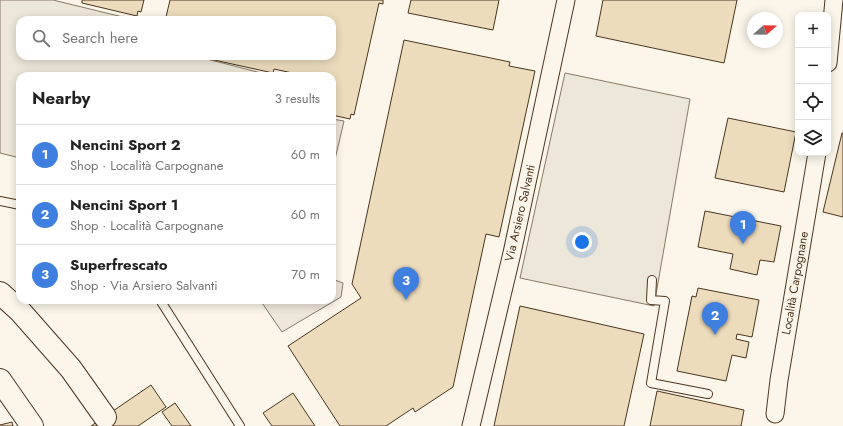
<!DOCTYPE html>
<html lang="en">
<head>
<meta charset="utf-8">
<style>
	:root { --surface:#fff; --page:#f2f2f2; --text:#222; --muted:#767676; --line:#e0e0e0; --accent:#db2777 }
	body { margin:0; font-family:Jost,sans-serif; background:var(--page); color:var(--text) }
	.controls { position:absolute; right:12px; top:12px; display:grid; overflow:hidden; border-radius:8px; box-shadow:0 2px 10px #0003 }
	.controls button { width:36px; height:36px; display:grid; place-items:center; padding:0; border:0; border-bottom:1px solid var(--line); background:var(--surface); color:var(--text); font:20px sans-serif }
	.compass { position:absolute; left:747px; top:12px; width:36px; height:36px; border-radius:50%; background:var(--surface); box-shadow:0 2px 10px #0003; rotate:70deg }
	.you { position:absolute; left:582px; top:242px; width:14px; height:14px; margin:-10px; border:3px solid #fff; border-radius:50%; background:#1a73e8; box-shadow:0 0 0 6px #1a73e833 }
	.badge { display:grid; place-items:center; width:26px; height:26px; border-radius:50%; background:var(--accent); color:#fff; font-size:13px; font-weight:700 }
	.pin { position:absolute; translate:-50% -33px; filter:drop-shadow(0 1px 2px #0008) }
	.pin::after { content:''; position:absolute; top:21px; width:14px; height:12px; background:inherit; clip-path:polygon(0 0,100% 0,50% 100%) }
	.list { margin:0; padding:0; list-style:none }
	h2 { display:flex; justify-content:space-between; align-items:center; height:52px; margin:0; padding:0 16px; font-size:17px }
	h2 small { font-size:13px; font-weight:400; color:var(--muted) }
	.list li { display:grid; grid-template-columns:26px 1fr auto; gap:12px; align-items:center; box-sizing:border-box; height:60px; padding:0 16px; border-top:1px solid var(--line) }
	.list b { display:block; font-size:15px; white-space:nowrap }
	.list p { margin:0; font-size:13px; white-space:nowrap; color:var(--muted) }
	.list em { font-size:13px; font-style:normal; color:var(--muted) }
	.icon { flex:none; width:22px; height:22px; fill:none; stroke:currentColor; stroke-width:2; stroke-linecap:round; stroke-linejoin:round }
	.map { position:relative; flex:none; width:843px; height:426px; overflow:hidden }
	.search { position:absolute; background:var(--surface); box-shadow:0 2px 10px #0003; left:16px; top:16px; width:320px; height:44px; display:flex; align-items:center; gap:10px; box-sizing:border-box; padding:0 14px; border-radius:12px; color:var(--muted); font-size:15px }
	.panel { position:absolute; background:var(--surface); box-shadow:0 2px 10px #0003; left:16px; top:72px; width:320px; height:232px; border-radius:12px }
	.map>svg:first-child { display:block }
</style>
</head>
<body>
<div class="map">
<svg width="843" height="426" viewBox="0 0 843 426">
	<rect width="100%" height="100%" fill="#fbf6e9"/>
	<path fill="#ede7d9" stroke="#887966" d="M0 0H53L135 20H20V56H195L273 76H20V158L0 153Z
		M565 73 690 99 654 306 520 278Z
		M332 119 344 121 332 172Z
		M332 279 343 283 341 297 282 332 260 300H332Z"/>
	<path fill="#ecdcbc" stroke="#4a3520" d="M82 0H144L141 12 138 11 137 16 82 3Z
		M170 0H383V4L379 3 354 115 351 114 350 119 332 115V76H297V74L274 69 273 73 196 56H332V20H182L166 17Z
		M411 0H499L493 30 408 13Z
		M603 0H737L724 63 596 36Z
		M404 40 510 62 509 66 535 71 499 237 486 234 453 387 415 412 413 408 386 426H340L288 346 361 298 352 284Z
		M728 118 796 132 784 192 715 178Z
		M842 133H843V217L823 212Z
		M705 211 781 226 774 262 760 260 757 275 730 269 733 254 698 247Z
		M698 288 759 300 752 337 737 334 736 339 749 342 746 358 732 355 726 381 677 371 692 296 696 297Z
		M520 306 644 334 624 426H494Z
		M151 385 166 407 138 426H91Z
		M657 391 744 410 741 426H650Z
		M293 393 315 426H272L263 413Z
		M175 403 191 426H172L162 412Z
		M12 422 13 426H0V425Z"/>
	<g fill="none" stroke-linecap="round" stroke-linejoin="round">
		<g stroke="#4a3520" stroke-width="10">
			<path id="service" d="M0 201 20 205
				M652 280 651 300 665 301 651 383 708 394
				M160 300 240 426"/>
		</g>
		<g stroke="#4a3520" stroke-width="19">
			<path id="minor" d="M828 63 834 0
				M775 414 779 380 817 153
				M471 426 512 253 566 0"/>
		</g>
		<g stroke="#4a3520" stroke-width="24">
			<path id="motorway" d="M0 293 20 311 71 369 105 417
				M0 380 32 426"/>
		</g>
		<use href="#service" stroke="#fbf6e9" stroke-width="8"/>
		<use href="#minor" stroke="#fbf6e9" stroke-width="17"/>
		<use href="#motorway" stroke="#fbf6e9" stroke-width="22"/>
	</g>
	<g text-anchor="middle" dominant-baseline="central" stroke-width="3" stroke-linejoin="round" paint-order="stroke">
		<g font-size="12" fill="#4a3520" stroke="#fbf6e9">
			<text transform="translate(520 213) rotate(-77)">Via Arsiero Salvanti</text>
			<text transform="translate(795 283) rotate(-80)">Località Carpognane</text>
		</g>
	</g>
</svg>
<div class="controls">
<button>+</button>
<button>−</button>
<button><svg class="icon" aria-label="locate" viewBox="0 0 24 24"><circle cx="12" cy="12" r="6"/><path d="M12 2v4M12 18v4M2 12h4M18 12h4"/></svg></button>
<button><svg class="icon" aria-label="layers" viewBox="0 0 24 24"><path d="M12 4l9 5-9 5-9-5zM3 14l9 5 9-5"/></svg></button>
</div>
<svg class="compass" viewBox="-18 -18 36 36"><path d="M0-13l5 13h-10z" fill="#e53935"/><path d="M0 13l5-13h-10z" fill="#767676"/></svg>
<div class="you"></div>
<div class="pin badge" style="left:743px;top:244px;background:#3f7fe0">1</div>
<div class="pin badge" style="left:715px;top:335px;background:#3f7fe0">2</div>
<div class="pin badge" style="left:406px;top:300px;background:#3f7fe0">3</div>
<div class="search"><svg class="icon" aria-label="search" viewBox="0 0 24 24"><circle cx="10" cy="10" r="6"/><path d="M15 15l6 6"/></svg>Search here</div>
<section class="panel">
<h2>Nearby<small>3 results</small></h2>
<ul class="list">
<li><span class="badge" style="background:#3f7fe0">1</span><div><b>Nencini Sport 2</b><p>Shop · Località Carpognane</p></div><em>60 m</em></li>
<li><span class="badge" style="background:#3f7fe0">2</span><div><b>Nencini Sport 1</b><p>Shop · Località Carpognane</p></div><em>60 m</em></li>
<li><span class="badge" style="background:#3f7fe0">3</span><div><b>Superfrescato</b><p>Shop · Via Arsiero Salvanti</p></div><em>70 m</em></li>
</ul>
</section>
</div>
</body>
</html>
